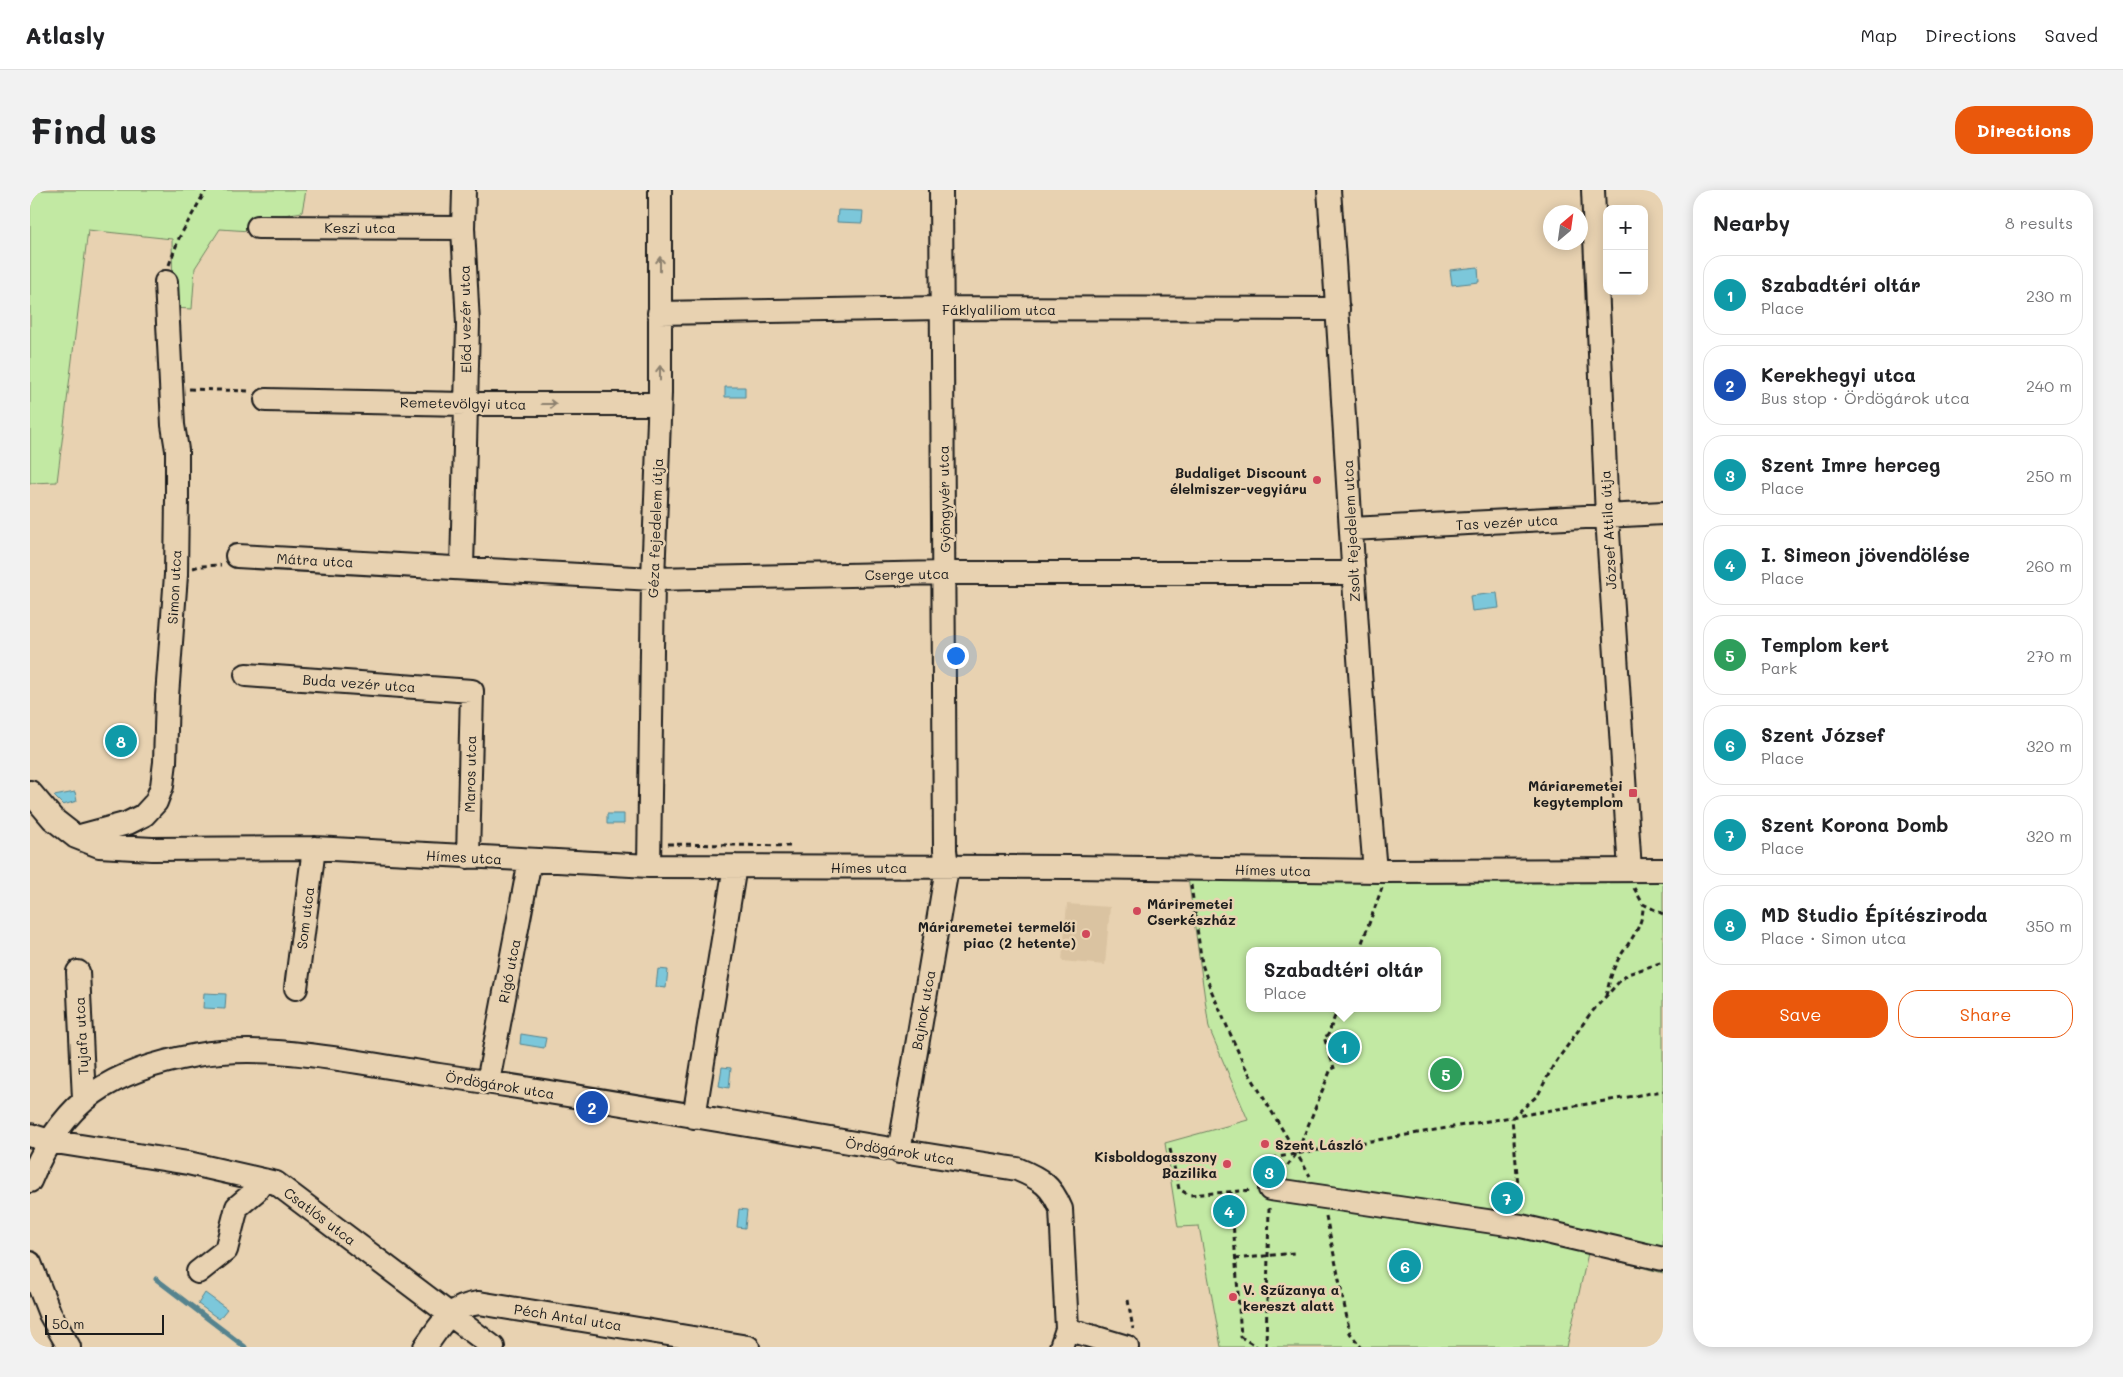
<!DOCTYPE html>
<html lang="en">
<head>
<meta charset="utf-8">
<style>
	:root { --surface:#fff; --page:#f2f2f2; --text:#202124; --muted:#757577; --line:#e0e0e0; --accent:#ea580c }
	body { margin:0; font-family:Mali,sans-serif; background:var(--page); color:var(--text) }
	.controls { position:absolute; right:15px; top:15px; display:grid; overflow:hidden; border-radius:10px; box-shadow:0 2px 12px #0003 }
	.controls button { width:45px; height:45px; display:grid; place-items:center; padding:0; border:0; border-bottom:1px solid var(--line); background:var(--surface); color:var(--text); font:25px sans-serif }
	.compass { position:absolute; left:1513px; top:15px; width:45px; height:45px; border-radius:50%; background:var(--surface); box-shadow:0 2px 12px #0003; rotate:29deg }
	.scale { position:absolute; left:15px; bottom:12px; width:119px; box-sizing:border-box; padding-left:5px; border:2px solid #1c1c1c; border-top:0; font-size:14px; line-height:18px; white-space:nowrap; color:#1c1c1c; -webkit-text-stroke:4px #e8d2b1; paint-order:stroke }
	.you { position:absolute; left:925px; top:465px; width:18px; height:18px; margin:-12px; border:4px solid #fff; border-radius:50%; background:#1a73e8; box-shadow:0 0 0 8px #1a73e833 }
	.badge { display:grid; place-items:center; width:32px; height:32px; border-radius:50%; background:var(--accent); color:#fff; font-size:16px; font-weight:700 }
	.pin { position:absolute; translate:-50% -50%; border:2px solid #fff; box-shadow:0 1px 5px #0006 }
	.popup { position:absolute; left:1216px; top:757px; width:195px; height:65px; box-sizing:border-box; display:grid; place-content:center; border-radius:10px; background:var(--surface); filter:drop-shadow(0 1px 4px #0005); font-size:16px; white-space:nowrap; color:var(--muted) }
	.popup b { font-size:19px; color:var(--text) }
	.popup::after { content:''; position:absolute; left:50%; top:100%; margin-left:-10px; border:10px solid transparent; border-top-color:var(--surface) }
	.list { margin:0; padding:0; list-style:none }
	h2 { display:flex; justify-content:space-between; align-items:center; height:65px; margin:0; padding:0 20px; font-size:21px }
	h2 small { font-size:16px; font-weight:400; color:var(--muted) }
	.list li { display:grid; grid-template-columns:32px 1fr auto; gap:15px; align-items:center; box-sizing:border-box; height:80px; margin:0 10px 10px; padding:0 10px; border:1px solid var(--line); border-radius:20px }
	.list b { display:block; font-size:19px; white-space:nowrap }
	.list p { margin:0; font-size:16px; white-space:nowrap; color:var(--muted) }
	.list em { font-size:16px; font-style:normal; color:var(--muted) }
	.actions { display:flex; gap:10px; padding:15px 20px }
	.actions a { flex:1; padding:11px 0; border:1px solid var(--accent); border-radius:20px; text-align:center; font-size:18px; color:var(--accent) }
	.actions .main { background:var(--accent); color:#fff }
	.map { position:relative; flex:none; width:1633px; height:1157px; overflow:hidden; border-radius:20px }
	header { display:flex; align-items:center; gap:30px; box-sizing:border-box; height:70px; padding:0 25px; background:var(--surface); border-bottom:1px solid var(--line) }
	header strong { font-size:24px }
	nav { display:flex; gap:28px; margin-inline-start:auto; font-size:18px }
	.intro { display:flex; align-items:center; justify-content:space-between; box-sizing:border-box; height:120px; padding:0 30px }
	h1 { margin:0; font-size:35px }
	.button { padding:12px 22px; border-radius:20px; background:var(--accent); color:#fff; font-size:18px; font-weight:700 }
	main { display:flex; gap:30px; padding:0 30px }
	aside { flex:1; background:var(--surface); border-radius:20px; box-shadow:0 2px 12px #0003 }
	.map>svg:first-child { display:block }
</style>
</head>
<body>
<header>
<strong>Atlasly</strong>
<nav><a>Map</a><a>Directions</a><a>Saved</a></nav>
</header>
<div class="intro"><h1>Find us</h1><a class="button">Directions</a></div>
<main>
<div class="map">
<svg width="1633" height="1157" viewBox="0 0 1633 1157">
	<rect width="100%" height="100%" fill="#e8d2b1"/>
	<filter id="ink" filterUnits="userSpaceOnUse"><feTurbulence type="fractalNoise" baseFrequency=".02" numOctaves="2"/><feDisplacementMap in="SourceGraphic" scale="10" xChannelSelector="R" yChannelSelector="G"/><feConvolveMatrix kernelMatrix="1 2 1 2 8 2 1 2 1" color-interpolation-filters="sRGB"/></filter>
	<g filter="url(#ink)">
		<path fill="#dac3a1" d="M1037 714 1080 717 1075 775 1032 771Z"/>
		<path fill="#c2e9a3" stroke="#6f8260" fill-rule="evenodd" d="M0 0H276L272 22 223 30 220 41 190 39 165 78 162 119 143 118 142 49 58 40 27 292 0 293Z
			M1158 687H1633V1083L1558 1063 1537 1157H1191L1169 1036 1148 1037 1135 953 1218 930 1179 838ZM1220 761H1408V818H1220Z"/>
		<path fill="#7bc7da" stroke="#55838e" d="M808 20 833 21 832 33 807 32Z
			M1448 77 1449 92 1422 95 1420 80Z
			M695 197H715V207H695Z
			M1467 403 1469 418 1442 421 1440 406Z
			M45 602 47 611 33 615 24 606Z
			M577 624H594V634H577Z
			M628 779 638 780 636 798 626 797Z
			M174 803 196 804 195 819 173 818Z
			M491 844 516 848 514 858 490 854Z
			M692 877 701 878 699 898 689 896Z
			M709 1019 717 1020 715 1038 707 1037Z
			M175 1103 197 1119 189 1129 168 1114Z"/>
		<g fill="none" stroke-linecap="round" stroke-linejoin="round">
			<path stroke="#55838e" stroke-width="5" d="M126 1089 215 1157"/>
			<g stroke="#1c1c1c" stroke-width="26">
				<path id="minor" d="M1299 0C1316 227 1325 454 1345 681
					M1563 0 1577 327 1600 680
					M228 37 433 38
					M629 123 912 118 1308 119
					M236 210 435 214H629
					M1321 339 1633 323
					M207 366 623 389 914 383H1323
					M432 378 438 134 433 38 434 0
					M216 485 442 501 438 667
					M0 602 23 629 46 647 69 656 122 659 284 658 619 676 1042 677 1352 681 1633 680
					M46 647 98 633 114 625 126 612 132 596 135 572 137 506 146 385 147 308V260L143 235 136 92
					M619 676 623 389 630 203V0
					M48 782 54 909
					M266 798 284 658
					M458 892 500 670
					M664 927 705 676
					M0 945 19 951 158 973 246 993 463 1157
					M869 962 917 678 915 660 911 0
					M0 991C33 909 82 880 167 865 242 852 334 874 409 885 602 913 794 950 987 979 1011 989 1021 995 1031 1019L1037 1139 1031 1157
					M1240 999 1491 1036 1633 1069
					M0 1073 20 1124 39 1157
					M168 1082 196 1060 207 1017 226 1001 234 990
					M1037 1139 1097 1157
					M395 1157C412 1134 418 1117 449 1113L718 1157"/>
			</g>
			<path stroke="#1c1c1c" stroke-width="3" stroke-dasharray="5 4" stroke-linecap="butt" d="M139 75 149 48 176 0
				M159 199 220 201
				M163 378 170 376 191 375
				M638 654 762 656
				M1161 695 1172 774 1181 800 1214 875 1280 986
				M1604 698 1613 714 1633 724
				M1329 761 1352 698
				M1576 806C1579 793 1582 780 1589 768 1600 750 1614 736 1613 714
				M1140 959 1149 999 1159 1005 1223 1000
				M1242 968 1633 901
				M1252 983 1267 963 1301 879 1304 878 1294 847 1298 845 1308 818
				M1201 1002 1211 1147 1227 1157
				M1490 1018 1482 928 1508 905 1523 876 1560 824 1588 793 1598 784 1633 772
				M1296 1026 1320 1143 1331 1157
				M1205 1069 1264 1063
				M1098 1110 1103 1139
				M1236 1157 1239 1018"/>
			<use href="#minor" stroke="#e8d2b1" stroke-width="22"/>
		</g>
		<defs><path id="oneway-shaft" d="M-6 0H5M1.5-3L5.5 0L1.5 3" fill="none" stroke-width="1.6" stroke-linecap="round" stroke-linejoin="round" transform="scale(1.25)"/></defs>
		<g stroke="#8c806e">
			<use href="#oneway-shaft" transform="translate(630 74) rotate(-90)"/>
			<use href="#oneway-shaft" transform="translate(630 183) rotate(-90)"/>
			<use href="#oneway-shaft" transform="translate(519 214)"/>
		</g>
	</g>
	<g fill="#d1495b" stroke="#e8d2b1" stroke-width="2">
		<circle cx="1287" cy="290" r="5"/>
		<rect x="1598" y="598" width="10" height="10" rx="2.5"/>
		<circle cx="1107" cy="721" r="5"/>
		<circle cx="1056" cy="744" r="5"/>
		<circle cx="1235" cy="954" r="5"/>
		<circle cx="1197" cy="974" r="5"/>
		<circle cx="1203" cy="1107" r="5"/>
	</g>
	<g text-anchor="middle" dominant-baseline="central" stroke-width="5" stroke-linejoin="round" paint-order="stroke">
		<g font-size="14" fill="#1c1c1c" stroke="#e8d2b1">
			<text x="330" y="37">Keszi utca</text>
			<text x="969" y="119">Fáklyaliliom utca</text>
			<text transform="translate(435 129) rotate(-91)">Előd vezér utca</text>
			<text transform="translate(433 213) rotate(1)">Remetevölgyi utca</text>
			<text transform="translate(914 309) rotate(-91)">Gyöngyvér utca</text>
			<text transform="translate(1477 332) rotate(-3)">Tas vezér utca</text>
			<text transform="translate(625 338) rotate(-88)">Géza fejedelem útja</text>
			<text transform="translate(1578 340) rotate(-93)">József Attila útja</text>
			<text transform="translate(1321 341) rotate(-93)">Zsolt fejedelem utca</text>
			<text transform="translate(285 370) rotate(3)">Mátra utca</text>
			<text transform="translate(877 384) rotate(-1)">Cserge utca</text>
			<text transform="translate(144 397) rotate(-87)">Simon utca</text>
			<text transform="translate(329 493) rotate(4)">Buda vezér utca</text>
			<text transform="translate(440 584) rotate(-89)">Maros utca</text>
			<text transform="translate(434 667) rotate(3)">Hímes utca</text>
			<text x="839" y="677">Hímes utca</text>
			<text transform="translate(1243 680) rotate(1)">Hímes utca</text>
			<text transform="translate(275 728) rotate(-83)">Som utca</text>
			<text transform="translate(479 781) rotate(-79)">Rigó utca</text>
			<text transform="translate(893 820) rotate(-80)">Bajnok utca</text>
			<text transform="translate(51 846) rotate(-93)">Tujafa utca</text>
			<text transform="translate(470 895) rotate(9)">Ördögárok utca</text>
			<text transform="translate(870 961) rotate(9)">Ördögárok utca</text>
			<text transform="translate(290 1026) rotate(37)">Csatlós utca</text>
			<text transform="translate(538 1127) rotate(9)">Péch Antal utca</text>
		</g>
		<g font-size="14" font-weight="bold" fill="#1c1c1c" stroke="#e8d2b1" text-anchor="end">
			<text x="1277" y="282">Budaliget Discount<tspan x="1277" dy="16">élelmiszer-vegyiáru</tspan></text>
			<text x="1593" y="595">Máriaremetei<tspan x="1593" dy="16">kegytemplom</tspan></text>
			<text x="1117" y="713" text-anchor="start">Máriremetei<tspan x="1117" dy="16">Cserkészház</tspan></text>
			<text x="1046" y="736">Máriaremetei termelői<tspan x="1046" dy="16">piac (2 hetente)</tspan></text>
			<text x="1245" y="954" text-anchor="start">Szent László</text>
			<text x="1187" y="966">Kisboldogasszony<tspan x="1187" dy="16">Bazilika</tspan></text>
			<text x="1213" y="1099" text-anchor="start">V. Szűzanya a<tspan x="1213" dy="16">kereszt alatt</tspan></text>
		</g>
	</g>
</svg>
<div class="controls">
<button>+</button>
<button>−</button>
</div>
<svg class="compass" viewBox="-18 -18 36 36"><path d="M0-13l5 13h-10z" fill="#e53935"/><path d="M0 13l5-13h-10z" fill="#757577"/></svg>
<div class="scale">50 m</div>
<div class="you"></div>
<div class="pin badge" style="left:1314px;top:857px;background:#0f9aa8">1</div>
<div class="popup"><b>Szabadtéri oltár</b>Place</div>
<div class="pin badge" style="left:562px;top:917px;background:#1a4fb4">2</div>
<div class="pin badge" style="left:1239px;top:982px;background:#0f9aa8">3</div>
<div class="pin badge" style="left:1199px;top:1021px;background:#0f9aa8">4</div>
<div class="pin badge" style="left:1416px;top:884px;background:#2e9e5b">5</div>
<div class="pin badge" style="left:1375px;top:1076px;background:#0f9aa8">6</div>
<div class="pin badge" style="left:1477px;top:1008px;background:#0f9aa8">7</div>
<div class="pin badge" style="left:91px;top:551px;background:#0f9aa8">8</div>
</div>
<aside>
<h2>Nearby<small>8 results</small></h2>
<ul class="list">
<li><span class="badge" style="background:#0f9aa8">1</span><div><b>Szabadtéri oltár</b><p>Place</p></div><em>230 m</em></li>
<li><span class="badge" style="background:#1a4fb4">2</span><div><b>Kerekhegyi utca</b><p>Bus stop · Ördögárok utca</p></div><em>240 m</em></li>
<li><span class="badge" style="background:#0f9aa8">3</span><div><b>Szent Imre herceg</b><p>Place</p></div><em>250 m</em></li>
<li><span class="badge" style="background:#0f9aa8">4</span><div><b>I. Simeon jövendölése</b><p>Place</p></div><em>260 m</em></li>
<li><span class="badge" style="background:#2e9e5b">5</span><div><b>Templom kert</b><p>Park</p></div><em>270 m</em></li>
<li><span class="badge" style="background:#0f9aa8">6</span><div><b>Szent József</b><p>Place</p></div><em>320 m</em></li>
<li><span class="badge" style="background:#0f9aa8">7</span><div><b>Szent Korona Domb</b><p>Place</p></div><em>320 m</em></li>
<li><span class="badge" style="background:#0f9aa8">8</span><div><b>MD Studio Építésziroda</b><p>Place · Simon utca</p></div><em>350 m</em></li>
</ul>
<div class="actions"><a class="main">Save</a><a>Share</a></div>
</aside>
</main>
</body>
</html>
